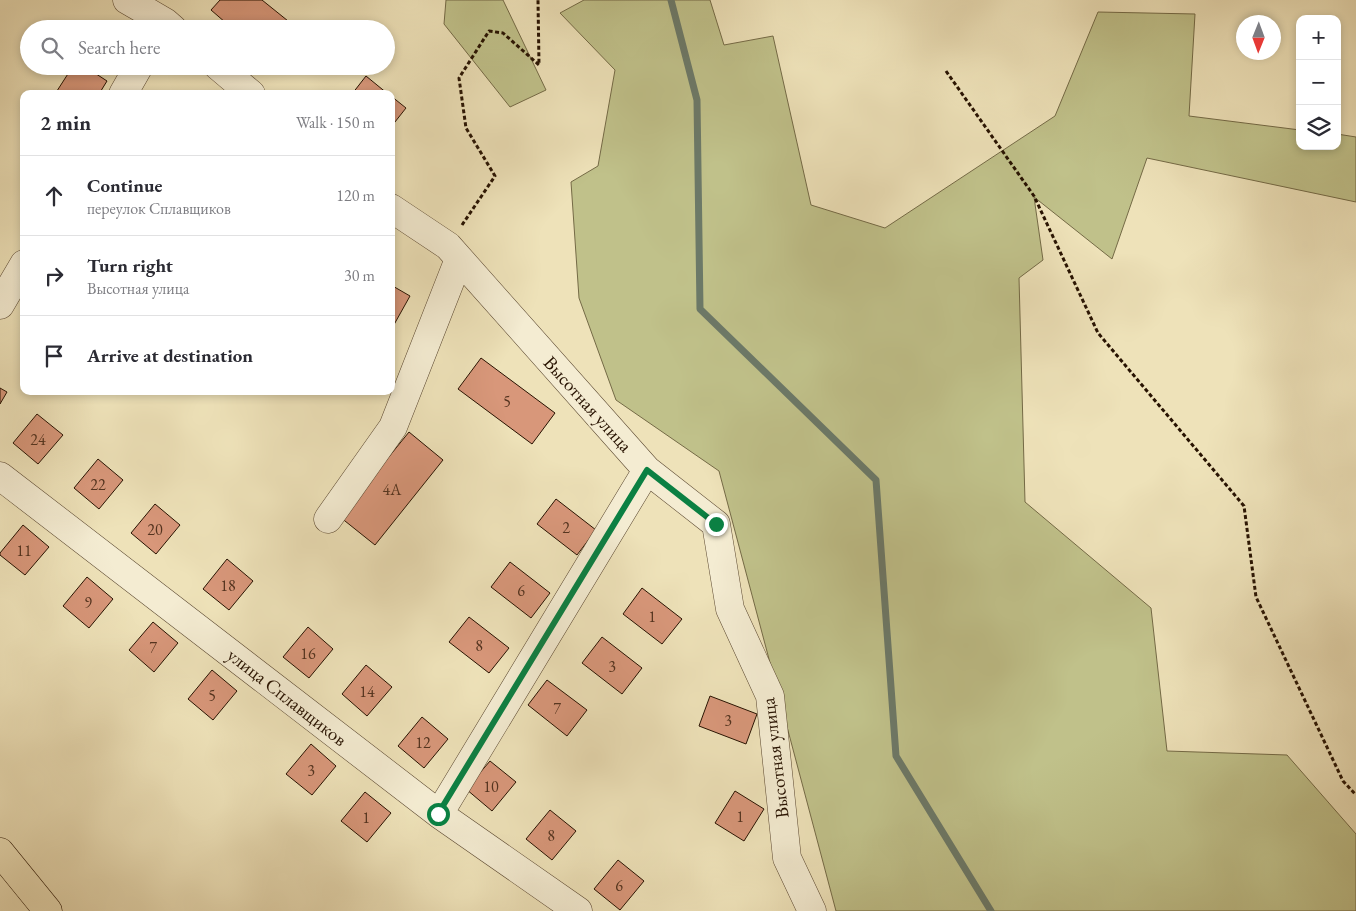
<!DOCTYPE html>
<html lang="en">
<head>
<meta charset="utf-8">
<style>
	:root { --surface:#fff; --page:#f2f2f3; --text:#2b2b33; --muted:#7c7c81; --line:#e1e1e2 }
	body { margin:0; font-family:"EB Garamond",serif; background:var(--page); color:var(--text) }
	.controls { position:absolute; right:15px; top:15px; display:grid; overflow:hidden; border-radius:10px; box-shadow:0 2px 8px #0003 }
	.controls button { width:45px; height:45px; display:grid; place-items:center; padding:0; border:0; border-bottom:1px solid var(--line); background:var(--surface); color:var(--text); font:25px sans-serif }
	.compass { position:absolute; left:1236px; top:15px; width:45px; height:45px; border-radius:50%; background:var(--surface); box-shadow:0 2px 8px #0003; rotate:181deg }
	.stop { position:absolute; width:15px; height:15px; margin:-11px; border:4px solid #0b8043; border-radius:50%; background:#fff }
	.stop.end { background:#0b8043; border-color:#fff; box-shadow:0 1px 5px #0008 }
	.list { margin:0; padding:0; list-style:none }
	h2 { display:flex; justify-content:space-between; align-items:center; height:65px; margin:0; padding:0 20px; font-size:21px }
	h2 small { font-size:16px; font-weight:400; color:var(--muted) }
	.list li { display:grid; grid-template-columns:32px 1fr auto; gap:15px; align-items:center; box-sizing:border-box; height:80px; padding:0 20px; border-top:1px solid var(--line) }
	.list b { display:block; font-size:19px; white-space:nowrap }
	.list p { margin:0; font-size:16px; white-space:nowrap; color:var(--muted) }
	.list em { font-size:16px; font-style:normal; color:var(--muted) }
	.icon { flex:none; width:28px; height:28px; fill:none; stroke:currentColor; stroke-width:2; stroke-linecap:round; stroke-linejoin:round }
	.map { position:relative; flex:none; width:1356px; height:911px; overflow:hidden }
	.search { position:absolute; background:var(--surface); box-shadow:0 2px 8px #0003; left:20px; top:20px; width:375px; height:55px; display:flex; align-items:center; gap:12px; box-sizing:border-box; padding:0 18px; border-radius:28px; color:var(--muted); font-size:19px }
	.panel { position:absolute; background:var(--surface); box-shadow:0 2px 8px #0003; left:20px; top:90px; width:375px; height:305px; border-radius:10px }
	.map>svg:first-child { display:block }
</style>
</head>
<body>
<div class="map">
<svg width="1356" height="911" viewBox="0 0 1356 911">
	<rect width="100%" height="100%" fill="#eee2b9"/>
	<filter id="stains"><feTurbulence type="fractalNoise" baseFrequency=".004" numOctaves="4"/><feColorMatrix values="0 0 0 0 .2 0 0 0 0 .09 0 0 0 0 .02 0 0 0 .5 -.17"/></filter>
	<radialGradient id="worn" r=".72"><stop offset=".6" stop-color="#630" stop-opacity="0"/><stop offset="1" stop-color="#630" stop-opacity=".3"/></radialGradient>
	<path fill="#c0c18a" stroke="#746a46" d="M446 0H503L546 90 510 107 444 24Z
		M584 0H710L724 45 773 36 811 205 885 228 1055 116 1098 12 1195 14 1189 116 1300 130V146H1337V134L1356 137V202L1147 158 1112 259 1034 197 1043 260 1019 278 1025 502 1151 608 1167 751 1287 755 1356 834V911H836L719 471 616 400 579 298 571 182 598 166 615 70 560 13Z"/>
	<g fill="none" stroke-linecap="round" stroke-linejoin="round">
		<path stroke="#6c7968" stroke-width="7" d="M671 0 697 100 700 309 876 480 896 756 991 911"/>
	</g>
	<path fill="#d8977a" stroke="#271201" d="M220 0H262L298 29H233L211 10Z
		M73 66H84L107 81 99 94H55Z
		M366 76 388 94H352Z
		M391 96 406 108 391 127Z
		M391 285 410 296 391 330Z
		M481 358 555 413 532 444 458 389Z
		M0 388 7 392 0 404Z
		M37 414 63 435 38 464 13 443Z
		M409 432 443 460 375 545 340 517Z
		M98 459 123 480 99 509 74 488Z
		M556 499 596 530 577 555 537 524Z
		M155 504 180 525 156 554 131 533Z
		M23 525 49 547 25 575 0 555V553Z
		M227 559 253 581 229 610 203 589Z
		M510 562 550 593 531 618 491 587Z
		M87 577 113 599 89 628 63 606Z
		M642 588 682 619 662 644 623 614Z
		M469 617 509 648 489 673 449 642Z
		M153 622 178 643 154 672 129 650Z
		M308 627 333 649 309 678 283 657Z
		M602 637 642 668 622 694 582 663Z
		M366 665 392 687 367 716 342 694Z
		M212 670 237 691 213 720 188 699Z
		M547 680 587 710 567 736 528 705Z
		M710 696 757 714 746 744 699 726Z
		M422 717 448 739 424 768 398 746Z
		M311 744 336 766 312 795 286 774Z
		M490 761 516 782 492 811 466 789Z
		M735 791 764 809 744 841 715 823Z
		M365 792 391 813 367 842 341 821Z
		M550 810 576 831 552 860 526 839Z
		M618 860 644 881 620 910 594 889Z"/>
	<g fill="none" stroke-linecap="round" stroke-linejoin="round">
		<g stroke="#59462f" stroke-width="29">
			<path id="minor" d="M127 0 165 22 173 29
				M218 66 251 94
				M123 94 139 66
				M391 208 448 246 647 470 716 524 730 609 770 696 787 858 812 911
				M0 305 24 264
				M0 476 439 814 578 911
				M328 519 393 427 459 259
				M439 814 647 470"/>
		</g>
		<g stroke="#271201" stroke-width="29">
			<path id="major" d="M0 852 48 911"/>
		</g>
		<path stroke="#271201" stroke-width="3" stroke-dasharray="4 2.5" stroke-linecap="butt" d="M946 71 1034 196 1098 333 1244 506 1256 597 1343 781 1356 795
			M462 225 495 176 466 128 459 78 489 31 503 33 539 65 538 0"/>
		<use href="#minor" stroke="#f4ecd2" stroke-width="28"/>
		<use href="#major" stroke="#eee2b9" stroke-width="28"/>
	</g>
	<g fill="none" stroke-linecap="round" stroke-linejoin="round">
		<path stroke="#0b8043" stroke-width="6" d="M438 814 647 470 716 524"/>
	</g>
	<g text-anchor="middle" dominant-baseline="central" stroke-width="4" stroke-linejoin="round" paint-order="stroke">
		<g font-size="16" fill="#53331f">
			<text x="507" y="401">5</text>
			<text x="38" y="439">24</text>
			<text x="98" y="484">22</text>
			<text x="392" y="489">4А</text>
			<text x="566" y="527">2</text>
			<text x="155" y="529">20</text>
			<text x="24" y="550">11</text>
			<text x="228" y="585">18</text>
			<text x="521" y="590">6</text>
			<text x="88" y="602">9</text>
			<text x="652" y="616">1</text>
			<text x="479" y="645">8</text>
			<text x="153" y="647">7</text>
			<text x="308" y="653">16</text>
			<text x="612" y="666">3</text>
			<text x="367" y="691">14</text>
			<text x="212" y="695">5</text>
			<text x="557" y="708">7</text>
			<text x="728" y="720">3</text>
			<text x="423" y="742">12</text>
			<text x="311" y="770">3</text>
			<text x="491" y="786">10</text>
			<text x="740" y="816">1</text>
			<text x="366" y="817">1</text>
			<text x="551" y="835">8</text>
			<text x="619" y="885">6</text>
		</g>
		<g font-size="19" fill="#271201" stroke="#f4ecd2">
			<text transform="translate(588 404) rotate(48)">Высотная улица</text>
			<text transform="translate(287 697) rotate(38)">улица Сплавщиков</text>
			<text transform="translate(775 758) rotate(-97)">Высотная улица</text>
		</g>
	</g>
	<rect width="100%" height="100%" filter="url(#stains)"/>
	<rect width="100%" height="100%" fill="url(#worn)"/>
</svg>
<div class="controls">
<button>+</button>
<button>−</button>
<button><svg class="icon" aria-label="layers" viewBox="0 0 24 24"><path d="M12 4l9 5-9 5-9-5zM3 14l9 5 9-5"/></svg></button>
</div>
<svg class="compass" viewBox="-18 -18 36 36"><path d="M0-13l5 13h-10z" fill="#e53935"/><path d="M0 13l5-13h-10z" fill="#7c7c81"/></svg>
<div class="stop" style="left:438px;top:814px"></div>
<div class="stop end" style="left:716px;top:524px"></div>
<div class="search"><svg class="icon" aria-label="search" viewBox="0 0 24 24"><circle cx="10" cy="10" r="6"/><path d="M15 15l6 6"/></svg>Search here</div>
<section class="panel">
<h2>2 min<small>Walk · 150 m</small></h2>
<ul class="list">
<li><svg class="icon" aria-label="ahead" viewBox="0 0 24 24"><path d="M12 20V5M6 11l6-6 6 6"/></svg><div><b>Continue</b><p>переулок Сплавщиков</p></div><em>120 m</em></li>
<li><svg class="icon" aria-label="right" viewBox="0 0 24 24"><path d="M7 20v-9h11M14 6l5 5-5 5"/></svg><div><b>Turn right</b><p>Высотная улица</p></div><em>30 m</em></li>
<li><svg class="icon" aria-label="arrive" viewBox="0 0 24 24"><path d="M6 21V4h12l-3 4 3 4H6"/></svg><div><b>Arrive at destination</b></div></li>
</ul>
</section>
</div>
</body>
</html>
